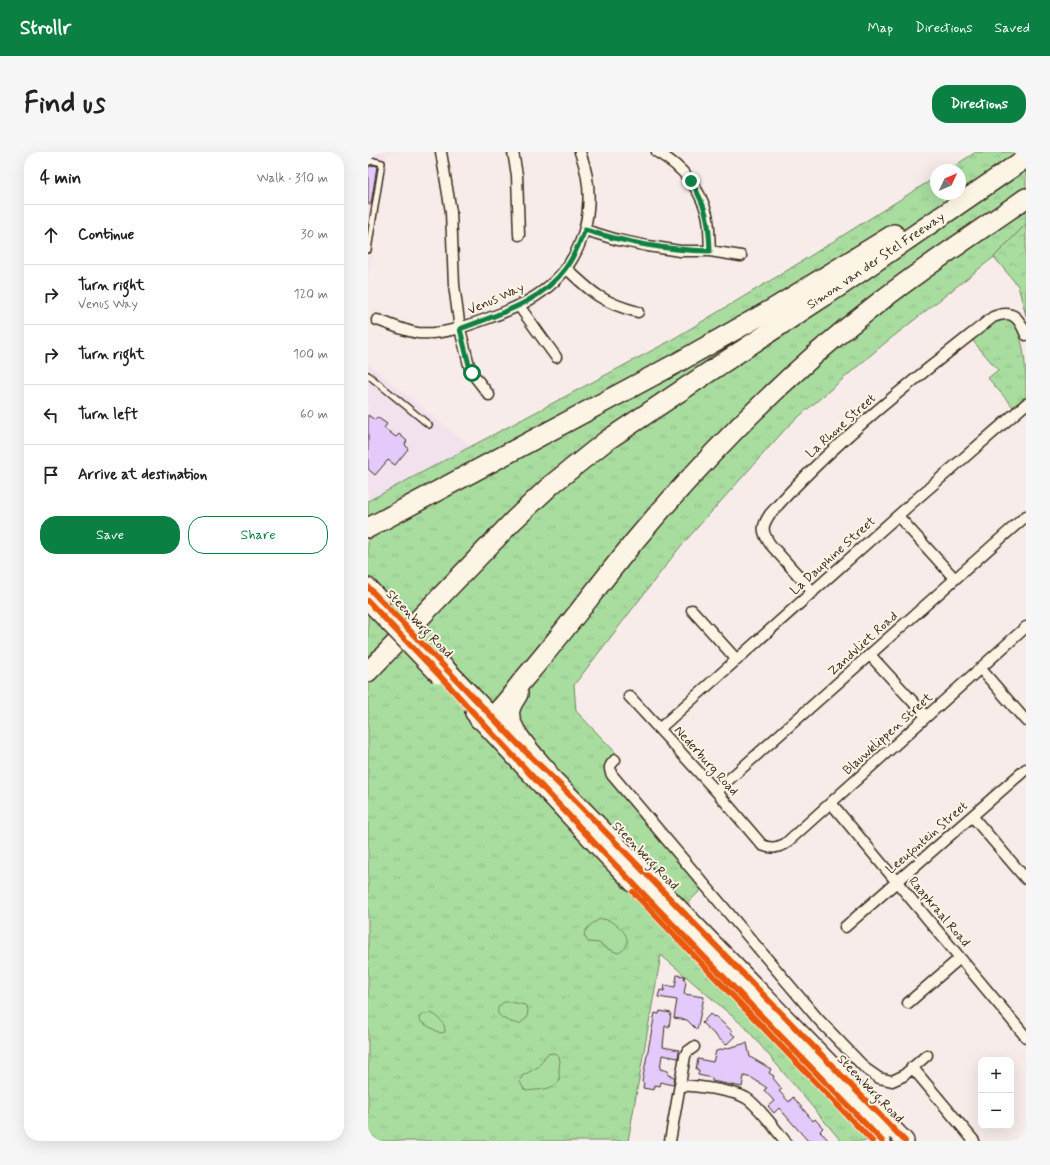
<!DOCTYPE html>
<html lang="en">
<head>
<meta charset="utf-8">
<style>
	:root { --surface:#fff; --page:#f6f6f6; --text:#222; --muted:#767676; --line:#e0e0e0; --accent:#0b8043 }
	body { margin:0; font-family:Mynerve,sans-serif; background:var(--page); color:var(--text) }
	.controls { position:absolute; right:12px; bottom:12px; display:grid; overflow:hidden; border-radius:8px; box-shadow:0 4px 16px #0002 }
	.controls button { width:36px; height:36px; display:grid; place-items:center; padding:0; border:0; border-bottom:1px solid var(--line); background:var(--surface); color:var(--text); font:20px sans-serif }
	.compass { position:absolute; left:562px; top:12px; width:36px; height:36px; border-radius:50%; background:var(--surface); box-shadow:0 4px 16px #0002; rotate:46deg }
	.stop { position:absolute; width:12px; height:12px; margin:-9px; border:3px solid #0b8043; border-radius:50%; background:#fff }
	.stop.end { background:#0b8043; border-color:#fff; box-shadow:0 1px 4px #0008 }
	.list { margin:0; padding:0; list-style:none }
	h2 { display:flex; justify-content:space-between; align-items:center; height:52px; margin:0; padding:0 16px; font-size:17px }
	h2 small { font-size:13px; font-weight:400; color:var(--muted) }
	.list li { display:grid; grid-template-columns:26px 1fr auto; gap:12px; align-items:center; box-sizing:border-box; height:60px; padding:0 16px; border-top:1px solid var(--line) }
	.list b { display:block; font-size:15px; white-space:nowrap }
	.list p { margin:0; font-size:13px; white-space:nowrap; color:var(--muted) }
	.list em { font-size:13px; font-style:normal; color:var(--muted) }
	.actions { display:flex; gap:8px; padding:12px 16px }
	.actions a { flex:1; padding:9px 0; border:1px solid var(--accent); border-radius:16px; text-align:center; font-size:14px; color:var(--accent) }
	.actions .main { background:var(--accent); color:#fff }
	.icon { flex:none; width:22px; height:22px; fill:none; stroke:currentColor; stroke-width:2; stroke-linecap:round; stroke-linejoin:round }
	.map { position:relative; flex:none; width:658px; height:989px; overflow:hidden; border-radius:16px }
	header { display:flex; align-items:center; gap:24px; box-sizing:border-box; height:56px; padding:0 20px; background:var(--accent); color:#fff }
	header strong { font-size:19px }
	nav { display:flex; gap:22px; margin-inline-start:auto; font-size:14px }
	.intro { display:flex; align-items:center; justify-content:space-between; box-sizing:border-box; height:96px; padding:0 24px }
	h1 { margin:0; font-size:28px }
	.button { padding:10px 18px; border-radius:16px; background:var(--accent); color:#fff; font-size:14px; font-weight:700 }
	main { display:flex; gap:24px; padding:0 24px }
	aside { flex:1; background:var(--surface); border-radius:16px; box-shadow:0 4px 16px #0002 }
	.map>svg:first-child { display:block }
</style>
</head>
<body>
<header>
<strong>Strollr</strong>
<nav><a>Map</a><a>Directions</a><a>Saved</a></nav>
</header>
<div class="intro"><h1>Find us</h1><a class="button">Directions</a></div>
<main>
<aside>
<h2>4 min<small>Walk · 310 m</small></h2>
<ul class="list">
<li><svg class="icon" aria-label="ahead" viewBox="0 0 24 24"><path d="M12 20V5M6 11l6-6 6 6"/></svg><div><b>Continue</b></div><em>30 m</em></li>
<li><svg class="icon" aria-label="right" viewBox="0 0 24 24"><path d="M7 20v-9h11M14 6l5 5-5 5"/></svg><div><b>Turn right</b><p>Venus Way</p></div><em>120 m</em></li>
<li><svg class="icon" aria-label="right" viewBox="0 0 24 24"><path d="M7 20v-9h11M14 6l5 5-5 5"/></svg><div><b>Turn right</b></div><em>100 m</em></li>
<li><svg class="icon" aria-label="left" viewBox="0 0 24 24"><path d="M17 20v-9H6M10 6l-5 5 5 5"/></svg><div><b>Turn left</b></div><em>60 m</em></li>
<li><svg class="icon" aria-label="arrive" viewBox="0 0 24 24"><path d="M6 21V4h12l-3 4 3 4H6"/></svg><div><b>Arrive at destination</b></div></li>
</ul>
<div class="actions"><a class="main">Save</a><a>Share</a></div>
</aside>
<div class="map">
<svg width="658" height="989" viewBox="0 0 658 989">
	<defs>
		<pattern id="grass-tufts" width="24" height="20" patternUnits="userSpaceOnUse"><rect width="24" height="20" fill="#a9dda0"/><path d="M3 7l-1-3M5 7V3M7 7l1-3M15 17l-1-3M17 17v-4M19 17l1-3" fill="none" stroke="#92be89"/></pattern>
		<pattern id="forest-crowns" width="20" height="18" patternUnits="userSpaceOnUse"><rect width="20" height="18" fill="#a9dda0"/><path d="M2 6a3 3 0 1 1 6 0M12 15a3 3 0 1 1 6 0" fill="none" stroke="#92be89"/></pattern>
	</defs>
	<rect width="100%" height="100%" fill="#f7ece9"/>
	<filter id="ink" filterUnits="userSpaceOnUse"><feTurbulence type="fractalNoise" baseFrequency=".025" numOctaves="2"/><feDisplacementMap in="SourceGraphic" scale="8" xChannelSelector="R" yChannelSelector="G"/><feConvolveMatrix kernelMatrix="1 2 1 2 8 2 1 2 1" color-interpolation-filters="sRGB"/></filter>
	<g filter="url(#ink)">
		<path fill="#f1e2ee" d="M0 0H28L19 2 0 125Z
			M0 212 103 295 0 350Z"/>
		<path fill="url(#grass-tufts)" stroke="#72845f" d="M608 0H658V72L626 105 517 191 421 273 312 395 206 533 208 559 251 604 242 614 337 734 296 774 502 989H473L378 876 293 803 260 989H0V349L300 190 415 121 568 25V42H592V18H580Z
			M638 166C658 174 658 222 658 244L645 255 620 226 630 218 604 188 628 169Z"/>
		<path fill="url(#forest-crowns)" stroke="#72845f" d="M658 72V164L650 134 626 105Z"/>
		<path fill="#a9dda0" stroke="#72845f" d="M232 767C248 766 273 791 250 801L240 797 231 791 220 790 216 783C218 775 225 771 232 767Z
			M136 850H143L157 853 160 858 159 866 151 872C140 870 119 862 136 850Z
			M63 861C70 864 78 872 77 880L72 881 53 870 51 867 53 863Z
			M185 901C195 904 191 911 191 919 191 925 193 929 187 933 177 939 170 937 159 939L156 937 152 930 154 924 170 915 179 902Z"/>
		<path fill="#e3cafa" stroke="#3b2a1e" d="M7 13 9 14 3 52H0V15Z
			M0 263 7 268 9 265 19 272 16 276 28 285 31 282 39 289 37 292 40 297 27 313 20 308 7 323 0 317Z
			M309 823 317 824 316 827 318 830 316 842 336 845 329 878 319 868 306 866 309 848 290 845 292 838 296 839 297 833 307 835Z
			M292 859 303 861 301 875 297 874 295 895 311 898 310 906 294 903 292 917 300 919V923L307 925 305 933 293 930 292 934 287 933 286 938 275 936 276 931 274 930 287 861 291 862Z
			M342 862 346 865 347 864 364 879 363 881 367 884 358 893 334 871Z
			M379 891 382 905 403 917 401 921 406 924 405 926 414 937 411 939 421 950 425 945 445 969 447 967 455 976 452 979 461 989H440L411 956 406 961 400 954 406 949 396 938 399 936 384 926 376 924 374 935 344 929V926L330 923 331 918 328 917 330 907 345 910 348 899Z"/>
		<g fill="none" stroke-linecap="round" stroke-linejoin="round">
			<g stroke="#3b2a1e" stroke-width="8">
				<path id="lane" d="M0 10 6 9 14 11 0 98
					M0 223 61 273"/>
			</g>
			<g stroke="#3b2a1e" stroke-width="13">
				<path id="street" d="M73 0 83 60 86 133 92 177 101 213 104 221 121 243
					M145 0 149 23 151 83
					M289 0C313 14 331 34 339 62 342 74 341 87 342 99
					M217 78 250 88 280 94 312 99H342L373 104
					M198 116C224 141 235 151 270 160
					M151 154 188 205
					M9 168C22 172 36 179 50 181 74 183 96 175 118 167 138 160 158 152 175 139 218 107 231 50 212 0
					M530 364 587 427
					M445 440 402 392C394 380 393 375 402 362 468 287 547 227 625 165 644 157 651 165 658 183
					M324 458 369 508
					M502 503 558 564
					M612 516 658 569
					M261 544 348 639 394 693C403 697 408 696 417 692L658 475
					M291 577 545 350 658 252
					M247 608C242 613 240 616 244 623L450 867 498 917 511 926 524 929 535 924 559 903
					M348 639 658 364
					M463 651 658 885
					M604 664 658 727
					M477 775 658 617
					M540 851 592 806
					M544 915 606 989
					M312 933C327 934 365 938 378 946 389 952 408 978 417 989
					M302 989 317 904 319 900 326 895"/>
			</g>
			<g stroke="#3b2a1e" stroke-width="20">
				<path id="primary" d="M0 435 13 449
					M76 514 152 594
					M106 561 234 699 514 989
					M169 610 537 989"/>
			</g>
			<g stroke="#3b2a1e" stroke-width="22">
				<path id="highway" d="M0 376 309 211 406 156 526 82
					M0 520 146 368 183 333 238 289 338 222 475 132 658 6
					M150 542C147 547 143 552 142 558 138 576 168 606 179 619
					M111 567C116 568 121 567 125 563 137 554 145 540 155 528 195 482 231 432 270 385 341 301 418 222 505 155 554 116 607 82 658 46"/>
			</g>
			<use href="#lane" stroke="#fcf5e5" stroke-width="5"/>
			<use href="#street" stroke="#fcf5e5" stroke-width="10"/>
			<use href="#primary" stroke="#fcf5e5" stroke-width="17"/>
			<use href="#highway" stroke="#fcf5e5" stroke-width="19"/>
			<g stroke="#3b2a1e" stroke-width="20" stroke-linecap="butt">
				<path id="primary-bridge" d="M2 451 71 523"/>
			</g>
			<use href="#primary-bridge" stroke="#fcf5e5" stroke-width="17"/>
			<g stroke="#fcf5e5" stroke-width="8">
				<path id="cycleway" d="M0 435 151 593 193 634 537 989
					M0 449 71 523 123 580 234 699 514 989
					M265 740 504 989"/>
			</g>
			<use href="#cycleway" stroke="#e8590c" stroke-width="6"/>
		</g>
	</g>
	<g fill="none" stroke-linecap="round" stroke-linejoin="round" filter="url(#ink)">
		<path stroke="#0b8043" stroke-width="5" d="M104 221 101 213 92 177C130 162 172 151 197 117 206 105 211 92 217 78 260 91 297 98 342 99 341 69 339 56 323 29"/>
	</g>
	<g text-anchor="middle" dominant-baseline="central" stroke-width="4" stroke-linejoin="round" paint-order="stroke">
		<g font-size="13" fill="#3b2a1e" stroke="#fcf5e5">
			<text transform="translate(508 109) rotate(-34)">Simon van der Stel Freeway</text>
			<text transform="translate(128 147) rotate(-24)">Venus Way</text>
			<text transform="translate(473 274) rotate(-42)">La Rhone Street</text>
			<text transform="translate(465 404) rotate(-42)">La Dauphine Street</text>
			<text transform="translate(51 472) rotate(46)">Steenberg Road</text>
			<text transform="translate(495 492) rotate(-42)">Zandvliet Road</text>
			<text transform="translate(520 582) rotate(-42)">Blauwklippen Street</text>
			<text transform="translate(338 609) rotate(48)">Nederburg Road</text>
			<text transform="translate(559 686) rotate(-41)">Leeufontein Street</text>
			<text transform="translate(277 704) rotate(46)">Steenberg Road</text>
			<text transform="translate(571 760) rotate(50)">Raapkraal Road</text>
			<text transform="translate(502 937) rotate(46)">Steenberg Road</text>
		</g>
	</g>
</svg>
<div class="controls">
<button>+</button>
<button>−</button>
</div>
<svg class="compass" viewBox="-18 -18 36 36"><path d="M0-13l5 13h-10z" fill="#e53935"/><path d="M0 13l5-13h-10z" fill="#767676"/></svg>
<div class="stop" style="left:104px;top:221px"></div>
<div class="stop end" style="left:323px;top:29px"></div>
</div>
</main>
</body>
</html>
